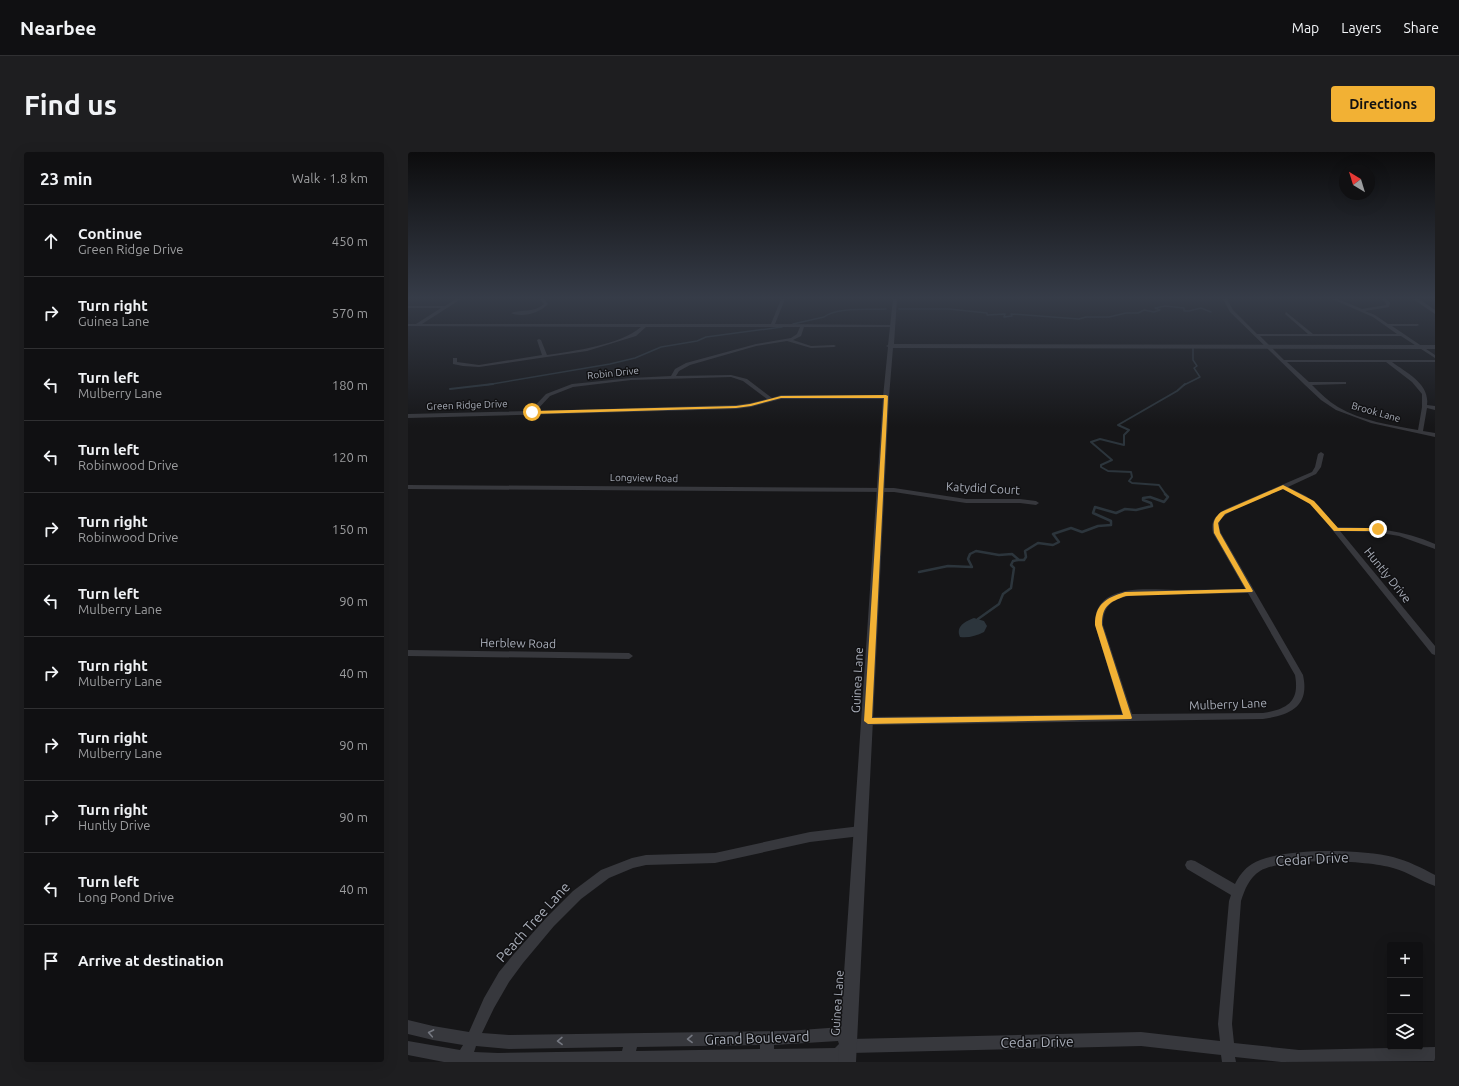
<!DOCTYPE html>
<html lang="en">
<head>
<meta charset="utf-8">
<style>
	:root { --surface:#101012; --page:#1e1e20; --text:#f1f3f6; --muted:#9c9d9f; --line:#303032; --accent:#f2b134 }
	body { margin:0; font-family:Ubuntu,sans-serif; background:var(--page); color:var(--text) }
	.controls { position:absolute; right:12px; bottom:12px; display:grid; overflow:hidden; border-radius:4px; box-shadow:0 4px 16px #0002 }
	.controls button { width:36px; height:36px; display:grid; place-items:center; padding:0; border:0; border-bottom:1px solid var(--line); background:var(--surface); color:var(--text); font:20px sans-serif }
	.compass { position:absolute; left:931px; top:12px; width:36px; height:36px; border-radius:50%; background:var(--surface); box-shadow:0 4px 16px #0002; rotate:322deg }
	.stop { position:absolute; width:12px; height:12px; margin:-9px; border:3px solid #f2b134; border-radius:50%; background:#fff }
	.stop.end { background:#f2b134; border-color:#fff; box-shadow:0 1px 4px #0008 }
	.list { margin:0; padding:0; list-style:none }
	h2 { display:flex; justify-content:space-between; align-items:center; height:52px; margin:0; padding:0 16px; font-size:17px }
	h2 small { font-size:13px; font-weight:400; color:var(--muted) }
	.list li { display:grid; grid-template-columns:26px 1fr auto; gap:12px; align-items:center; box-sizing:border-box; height:72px; padding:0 16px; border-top:1px solid var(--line) }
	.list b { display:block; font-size:15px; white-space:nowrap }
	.list p { margin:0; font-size:13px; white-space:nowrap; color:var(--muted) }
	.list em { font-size:13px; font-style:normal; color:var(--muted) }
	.icon { flex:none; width:22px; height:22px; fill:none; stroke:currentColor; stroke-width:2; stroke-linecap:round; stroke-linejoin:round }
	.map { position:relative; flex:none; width:1027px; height:910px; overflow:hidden; border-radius:4px }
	header { display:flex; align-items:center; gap:24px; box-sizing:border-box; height:56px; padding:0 20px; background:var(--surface); border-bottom:1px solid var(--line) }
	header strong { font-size:19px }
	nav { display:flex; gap:22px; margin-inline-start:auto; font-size:14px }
	.intro { display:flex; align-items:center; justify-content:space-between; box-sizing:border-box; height:96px; padding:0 24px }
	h1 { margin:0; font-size:28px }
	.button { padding:10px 18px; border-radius:4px; background:var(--accent); color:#111; font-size:14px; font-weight:700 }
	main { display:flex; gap:24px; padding:0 24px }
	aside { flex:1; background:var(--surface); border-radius:4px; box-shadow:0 4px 16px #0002 }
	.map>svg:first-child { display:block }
</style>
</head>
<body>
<header>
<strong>Nearbee</strong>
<nav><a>Map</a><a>Layers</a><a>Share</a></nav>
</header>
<div class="intro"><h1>Find us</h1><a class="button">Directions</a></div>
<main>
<aside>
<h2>23 min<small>Walk · 1.8 km</small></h2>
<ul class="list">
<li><svg class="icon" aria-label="ahead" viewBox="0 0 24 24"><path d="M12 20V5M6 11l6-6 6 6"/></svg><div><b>Continue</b><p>Green Ridge Drive</p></div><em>450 m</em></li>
<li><svg class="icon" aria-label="right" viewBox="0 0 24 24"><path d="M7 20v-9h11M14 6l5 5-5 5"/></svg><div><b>Turn right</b><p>Guinea Lane</p></div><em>570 m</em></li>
<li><svg class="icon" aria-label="left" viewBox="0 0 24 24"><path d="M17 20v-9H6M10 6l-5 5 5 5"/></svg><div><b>Turn left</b><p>Mulberry Lane</p></div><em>180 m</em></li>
<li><svg class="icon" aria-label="left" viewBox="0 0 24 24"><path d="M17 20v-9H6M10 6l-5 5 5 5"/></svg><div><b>Turn left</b><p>Robinwood Drive</p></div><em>120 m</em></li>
<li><svg class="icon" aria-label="right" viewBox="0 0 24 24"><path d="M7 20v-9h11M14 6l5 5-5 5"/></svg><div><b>Turn right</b><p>Robinwood Drive</p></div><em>150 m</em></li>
<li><svg class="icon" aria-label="left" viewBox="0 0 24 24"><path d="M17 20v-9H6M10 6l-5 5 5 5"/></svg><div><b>Turn left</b><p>Mulberry Lane</p></div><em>90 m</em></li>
<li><svg class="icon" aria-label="right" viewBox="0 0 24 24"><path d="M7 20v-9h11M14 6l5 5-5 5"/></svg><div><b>Turn right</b><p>Mulberry Lane</p></div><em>40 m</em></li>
<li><svg class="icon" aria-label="right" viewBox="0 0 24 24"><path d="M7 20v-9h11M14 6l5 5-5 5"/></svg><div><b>Turn right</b><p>Mulberry Lane</p></div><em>90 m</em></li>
<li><svg class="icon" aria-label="right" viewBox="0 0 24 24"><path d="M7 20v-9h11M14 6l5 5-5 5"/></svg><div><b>Turn right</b><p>Huntly Drive</p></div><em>90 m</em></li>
<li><svg class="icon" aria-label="left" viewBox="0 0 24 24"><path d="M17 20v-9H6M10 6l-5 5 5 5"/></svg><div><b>Turn left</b><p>Long Pond Drive</p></div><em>40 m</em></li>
<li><svg class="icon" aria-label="arrive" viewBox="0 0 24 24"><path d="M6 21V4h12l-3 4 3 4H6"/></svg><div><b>Arrive at destination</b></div></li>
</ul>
</aside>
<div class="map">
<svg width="1027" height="910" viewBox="0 0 1027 910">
	<rect width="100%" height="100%" fill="#161618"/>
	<path fill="#2c353c" d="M566 466 576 469 579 474 576 480C568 484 561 486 552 485 547 474 558 469 566 466Z"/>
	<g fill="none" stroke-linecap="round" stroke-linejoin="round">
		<path stroke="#2c353c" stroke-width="1.5" d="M491 157H541L579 161V163L597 162 596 165 604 164 603 162 671 167 678 165H701L718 161H730L736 158 746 160 752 158 747 156 757 154 776 156V159H781L793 156 803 160
			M385 172 416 165C429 155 461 158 478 157
			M78 233 202 212 227 206 253 195 289 189 298 185 374 175
			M776 233 792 225 786 216 789 214 785 208V196"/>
		<path stroke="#2c353c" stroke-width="2" d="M42 237 85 232
			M758 343 751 333 724 331 721 329 724 325 723 320 700 319 693 315V313L704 308 683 290 692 287 716 293V283L721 278 710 273 769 239 777 232"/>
		<path stroke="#2c353c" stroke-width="2.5" d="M511 420 540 414 564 415 560 407 562 402 568 399 591 403 604 402 611 408H616L618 405 617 399 630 391 645 393 651 390 645 382 663 376 674 380 690 374 703 373V369L685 361 687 355 708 361 717 357 728 358 744 354 743 351 735 348V346L742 345 756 350 760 345 757 342
			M570 467 591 452 595 442 603 436 606 416 603 413 605 409 610 408"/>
		<path fill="#37383d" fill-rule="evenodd" d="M48 147H53L14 172H363L373 147H377L367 172 484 173 486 174 484 175H396L393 184 385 188 403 194 426 193 428 194 426 195 403 196 379 189 348 194 282 213 271 219 268 224 323 223 339 227 364 246 373 243H478L481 245 478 247H373L343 255 328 257 0 266V262L122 259 138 242 164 232 223 226 263 224 267 217 278 211 348 192 383 186 389 182 392 175H238L228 184 179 199 71 215 55 214 45 212V206H49V210L71 213 134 203 129 188 131 187 133 188 139 203C166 199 212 193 233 175L0 174V172H8L33 156H0V154H37ZM323 225 335 229 359 247 343 251 328 253 128 259 142 244 165 235 223 228Z
			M132 147H136L140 152C132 161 114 166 103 161 114 157 126 161 136 152Z
			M815 147H819L825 158 849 182H900L877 162 878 160 905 182H989L965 165 924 147H930L954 157 978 153V151L974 147H979L982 151 981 155 957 159 967 163 980 172H1010L1011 173 1009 174H984L1027 203V206L993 184H852L876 208H1027V210H984C999 221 1022 232 1019 253L1027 254V258L1019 256 1015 279 1027 281V285L963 271 928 258 913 248 897 233 822 160ZM879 210H978L1004 230 1014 242V255L1010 278C983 273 953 269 930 255 920 249 912 241 904 233L936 232H938V230H901Z
			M913 300 916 302 913 315 908 322 880 335 898 344 910 353 929 375C963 375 996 378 1027 392V397L991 384 967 380 932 379 1027 494V503L1024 502 906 355 894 346 874 337C861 343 822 357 814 366 810 370 811 376 813 381L895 523C902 555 882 563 855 567L460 573 457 571 455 569 457 567 460 565 714 562 687 473C687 462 689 453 699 446 719 434 747 438 769 438 792 438 815 437 837 437L805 381C802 369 808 363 818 357L904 320 907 315 910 302ZM840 441 887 523C892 550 879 557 855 561L724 562 695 473C695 451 707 446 727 443Z
			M0 333 486 336 558 347H612L628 349 631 351 628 353 612 351H558L486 340 0 337Z
			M0 498 221 501 225 504 221 507 0 504Z
			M453 674 457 676 459 679 457 682 453 684 402 690 307 711 238 713 225 716 201 726 173 747 146 774 115 811 101 830 86 856 74 881 101 883 379 879 434 875 439 877 443 887 733 880 812 889 810 872 821 749 823 743 779 717 777 713 779 709 783 708 787 709 827 732C831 724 836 717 844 712 871 695 954 697 985 705 1000 709 1014 716 1027 723V734C1013 729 1000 720 985 716 959 708 875 705 852 719 841 726 837 737 833 749L824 872 826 891 891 898 1027 895V909L873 910 827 905 828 910H814L813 903 733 894 443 901 435 908 430 910H36L0 903V889L52 898 55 893 25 888 0 882V868L25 874 61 880 76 846 91 820 105 803 138 766 165 739 193 718 224 706 238 703 307 701 402 680ZM430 889 431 892 427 896 366 897V893ZM352 893V897L228 899 229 895ZM68 894 101 897 215 895 214 899 90 901 66 900Z"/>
		<path fill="#37383d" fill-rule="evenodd" d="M485 147H489L486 192 1027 193V197L485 196 481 245 448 910H430L475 245 480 195 478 194 480 193Z
			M1005 147H1011L1027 158V162Z"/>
	</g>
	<defs><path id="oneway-chevron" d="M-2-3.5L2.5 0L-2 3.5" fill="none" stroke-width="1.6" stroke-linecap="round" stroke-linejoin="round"/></defs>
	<g stroke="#757881">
		<use href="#oneway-chevron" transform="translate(23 881) rotate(-169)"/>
		<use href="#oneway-chevron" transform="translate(282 887) rotate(179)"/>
		<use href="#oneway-chevron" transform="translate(152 889) rotate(179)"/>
	</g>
	<linearGradient id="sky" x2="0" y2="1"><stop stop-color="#0c0c0d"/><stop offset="0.53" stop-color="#363c48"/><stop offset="1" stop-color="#363c48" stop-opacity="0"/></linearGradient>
	<rect width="1027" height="275" fill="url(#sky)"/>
	<path fill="#f2b134" d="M478 243 480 244 464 566 715 563 687 473C687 452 698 446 717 440L838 437 806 381C805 371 805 367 813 360L875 333 906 349 930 376H970L973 377 970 379H926L902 352 875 337 817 362 810 371 812 381 845 439 844 440 718 444C701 450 694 454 694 473L724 566 723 567 460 572 456 569 476 246H373L343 254 328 256 124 262 122 260 124 259 328 254 342 252 373 244Z"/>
	<g text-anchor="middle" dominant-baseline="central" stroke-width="3" stroke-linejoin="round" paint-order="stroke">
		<g font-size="10" fill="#a8adb8" stroke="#111113">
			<text transform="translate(205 221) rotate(-6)">Robin Drive</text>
			<text transform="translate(59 253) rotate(-2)">Green Ridge Drive</text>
			<text transform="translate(968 260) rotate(16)">Brook Lane</text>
			<text transform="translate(236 326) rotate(1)">Longview Road</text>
		</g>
		<g font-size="12" fill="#a8adb8" stroke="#111113">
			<text transform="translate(575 336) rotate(3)">Katydid Court</text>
			<text transform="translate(980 423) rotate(51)">Huntly Drive</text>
			<text transform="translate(110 491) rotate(1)">Herblew Road</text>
			<text transform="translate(449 528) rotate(-87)">Guinea Lane</text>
			<text transform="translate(820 552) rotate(-2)">Mulberry Lane</text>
			<text transform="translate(429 851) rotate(-86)">Guinea Lane</text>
		</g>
		<g font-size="14" fill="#a8adb8" stroke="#111113">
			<text transform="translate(904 707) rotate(-3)">Cedar Drive</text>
			<text transform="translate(125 770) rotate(-48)">Peach Tree Lane</text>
			<text transform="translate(349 886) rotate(-2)">Grand Boulevard</text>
			<text transform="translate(629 890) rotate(-1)">Cedar Drive</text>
		</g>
	</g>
</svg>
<div class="controls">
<button>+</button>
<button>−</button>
<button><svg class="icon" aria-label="layers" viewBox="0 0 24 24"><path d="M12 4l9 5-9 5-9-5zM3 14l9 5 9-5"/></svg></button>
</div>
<svg class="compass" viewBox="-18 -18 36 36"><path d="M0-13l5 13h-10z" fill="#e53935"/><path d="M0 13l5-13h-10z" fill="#9c9d9f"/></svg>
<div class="stop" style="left:124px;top:260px"></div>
<div class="stop end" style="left:970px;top:377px"></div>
</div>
</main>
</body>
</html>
